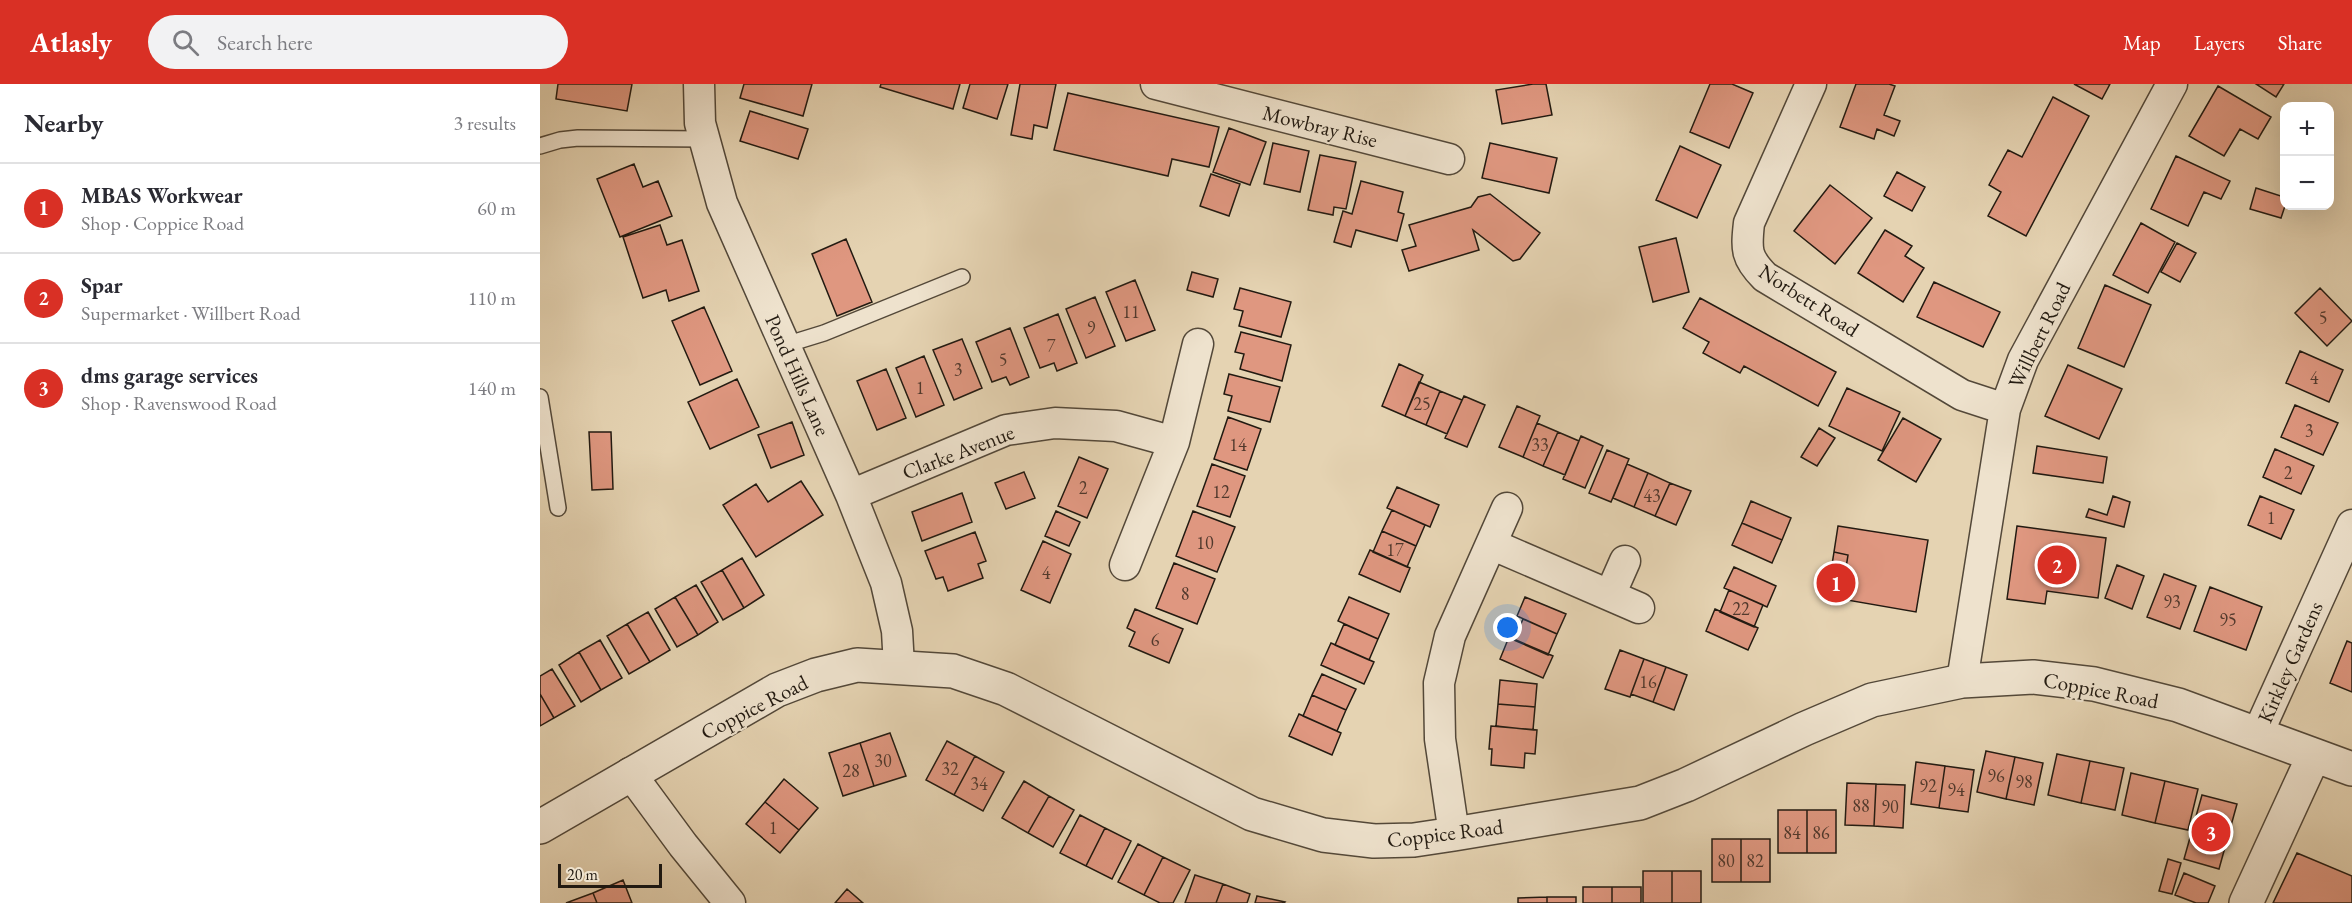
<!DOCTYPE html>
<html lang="en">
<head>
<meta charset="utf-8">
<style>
	:root { --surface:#fff; --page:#f2f2f3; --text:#2b2b33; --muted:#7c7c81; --line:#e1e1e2; --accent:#d93025 }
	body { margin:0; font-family:"EB Garamond",serif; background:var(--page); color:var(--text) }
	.controls { position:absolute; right:18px; top:18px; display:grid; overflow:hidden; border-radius:12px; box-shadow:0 6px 24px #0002 }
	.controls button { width:54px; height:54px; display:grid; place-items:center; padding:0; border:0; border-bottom:2px solid var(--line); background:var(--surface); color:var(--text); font:30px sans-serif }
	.scale { position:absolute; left:18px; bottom:15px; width:104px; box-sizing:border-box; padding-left:6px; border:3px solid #221a11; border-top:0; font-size:16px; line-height:21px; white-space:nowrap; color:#221a11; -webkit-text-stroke:4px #eee2cd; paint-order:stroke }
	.you { position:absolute; left:968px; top:544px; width:21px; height:21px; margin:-15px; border:4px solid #fff; border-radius:50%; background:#1a73e8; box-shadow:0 0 0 9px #1a73e833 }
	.badge { display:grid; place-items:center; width:39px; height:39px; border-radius:50%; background:var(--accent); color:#fff; font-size:20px; font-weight:700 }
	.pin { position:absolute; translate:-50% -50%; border:3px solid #fff; box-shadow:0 2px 6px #0006 }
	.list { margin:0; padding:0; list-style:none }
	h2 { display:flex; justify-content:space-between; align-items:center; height:78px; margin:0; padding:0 24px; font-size:26px }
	h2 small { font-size:20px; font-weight:400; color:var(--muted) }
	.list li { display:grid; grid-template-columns:39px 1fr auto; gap:18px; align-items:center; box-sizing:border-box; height:90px; padding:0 24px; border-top:2px solid var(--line) }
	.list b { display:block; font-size:22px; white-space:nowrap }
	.list p { margin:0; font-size:20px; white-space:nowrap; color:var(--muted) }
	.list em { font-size:20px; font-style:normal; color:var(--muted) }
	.icon { flex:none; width:33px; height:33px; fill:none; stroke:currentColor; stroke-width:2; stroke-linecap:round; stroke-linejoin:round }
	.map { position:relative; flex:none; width:1812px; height:819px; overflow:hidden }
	header { display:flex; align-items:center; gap:36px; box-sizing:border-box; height:84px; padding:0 30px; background:var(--accent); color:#fff }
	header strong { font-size:28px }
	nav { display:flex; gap:33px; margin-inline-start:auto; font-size:21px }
	.search { width:420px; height:54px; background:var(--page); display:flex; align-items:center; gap:15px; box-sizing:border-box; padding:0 21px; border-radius:33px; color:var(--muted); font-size:22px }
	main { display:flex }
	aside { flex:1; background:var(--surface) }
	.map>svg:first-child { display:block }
</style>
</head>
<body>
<header>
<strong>Atlasly</strong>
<div class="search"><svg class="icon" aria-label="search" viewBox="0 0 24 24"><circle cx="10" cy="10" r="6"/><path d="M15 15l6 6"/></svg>Search here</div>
<nav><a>Map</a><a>Layers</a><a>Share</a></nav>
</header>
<main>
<aside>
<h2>Nearby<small>3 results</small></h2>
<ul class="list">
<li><span class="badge">1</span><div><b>MBAS Workwear</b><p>Shop · Coppice Road</p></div><em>60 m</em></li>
<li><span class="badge">2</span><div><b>Spar</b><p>Supermarket · Willbert Road</p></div><em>110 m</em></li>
<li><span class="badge">3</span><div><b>dms garage services</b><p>Shop · Ravenswood Road</p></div><em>140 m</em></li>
</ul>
</aside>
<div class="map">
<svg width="1812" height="819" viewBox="0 0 1812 819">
	<rect width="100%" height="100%" fill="#e5d3b2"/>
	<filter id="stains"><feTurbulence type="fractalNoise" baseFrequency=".00333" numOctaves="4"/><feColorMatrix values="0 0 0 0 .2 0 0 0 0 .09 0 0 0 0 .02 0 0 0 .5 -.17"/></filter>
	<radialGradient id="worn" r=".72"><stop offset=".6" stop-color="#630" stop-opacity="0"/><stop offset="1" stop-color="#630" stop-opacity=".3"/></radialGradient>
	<path fill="#df9780" stroke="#221a11" stroke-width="1.5" d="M18 0H92L87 27 16 15Z
		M204 0H272L263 32 200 14Z
		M341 0H420L413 25 340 3Z
		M430 0H468L457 35 423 24Z
		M480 0H516L507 44 494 41 492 55 471 51Z
		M993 0H1006L1012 31 962 40 956 6Z
		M1170 0H1192L1213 9 1189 64 1150 48Z
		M1316 0H1349L1355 2 1344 31 1360 37 1354 52 1337 45 1334 55 1300 43Z
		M1534 0H1570L1562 15Z
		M1716 0H1744L1736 13Z
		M1678 2 1731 33 1718 55 1700 45 1684 72 1649 52Z
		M528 9 679 43 669 83 632 75 628 92 514 66Z
		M1513 13 1549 32 1486 152 1448 132 1461 108 1449 101 1468 66 1482 73Z
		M210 27 268 45 258 75 200 57Z
		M689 44 726 58 710 101 673 88Z
		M733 59 769 67 760 108 724 100Z
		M950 59 1017 74 1009 109 942 94Z
		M1140 62 1181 81 1157 134 1116 116Z
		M780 71 816 78 806 125 794 123 793 131 768 126Z
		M1636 72 1690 97 1681 115 1664 108 1648 142 1611 125Z
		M94 80 103 103 118 97 132 132 80 153 57 95Z
		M1357 88 1385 103 1372 127 1344 112Z
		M671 90 700 100 689 132 660 122Z
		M821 97 863 108 858 128 864 130 857 157 816 146 811 163 794 158 803 127 812 130Z
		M1290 101 1332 134 1295 180 1254 147Z
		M1716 104 1744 113 1745 122 1741 134 1710 125Z
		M950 110 1000 149 980 175 973 177 933 146 939 166 869 187 862 166 876 162 869 141 931 123 938 113Z
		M1601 139 1635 158 1608 209 1573 191Z
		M120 141 127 161 142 156 159 207 129 217 126 206 103 214 83 153Z
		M1345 146 1372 162 1365 172 1384 184 1363 218 1318 189Z
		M1136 154 1149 208 1113 218 1099 163Z
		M306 155 332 218 297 232 272 170Z
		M1637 159 1656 169 1640 198 1621 188Z
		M652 188 678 195 673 213 647 206Z
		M595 196 615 246 586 257 566 208Z
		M1394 198 1460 228 1443 263 1377 233Z
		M1565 201 1611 221 1584 283 1538 264Z
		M700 204 751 218 741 253 699 242 703 227 694 225Z
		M1780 204 1812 237 1787 262 1755 229Z
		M555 213 575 262 546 274 526 225Z
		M1160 214 1296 288 1278 322 1204 282 1200 289 1163 269 1169 258 1143 244Z
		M164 223 192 287 160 301 132 237Z
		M518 230 537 279 517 287 514 279 500 284 484 244Z
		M470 244 489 293 470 301 466 293 452 298 436 258Z
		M701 248 751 261 742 297 700 285 704 270 695 268Z
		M422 255 442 304 414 316 393 266Z
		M1760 267 1803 286 1789 318 1746 299Z
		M384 272 404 321 376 333 356 284Z
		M859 280 883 291 865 332 842 322Z
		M1528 281 1582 305 1559 355 1505 332Z
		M346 285 366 334 337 346 317 297Z
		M689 290 740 303 730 338 688 327 692 312 684 310Z
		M197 295 219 343 170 365 148 318Z
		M879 298 900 307 886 341 865 332Z
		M1307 304 1360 328 1342 367 1289 342Z
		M900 307 922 316 907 350 886 341Z
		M924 312 945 321 927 363 905 354Z
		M1755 321 1798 339 1783 371 1741 353Z
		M977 322 1000 332 983 373 959 363Z
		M688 333 721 345 707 386 674 375Z
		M1363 334 1401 355 1376 398 1338 376Z
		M252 338 264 371 231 384 218 351Z
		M997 339 1018 348 1003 382 983 373Z
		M1279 344 1295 354 1277 382 1261 373Z
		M49 348H71L73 405 52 406Z
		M1018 348 1039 357 1025 391 1003 382Z
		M1041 352 1063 362 1045 404 1023 395Z
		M1497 362 1567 373 1563 399 1493 389Z
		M1735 365 1774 382 1761 410 1723 393Z
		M1067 366 1089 375 1071 418 1049 409Z
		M539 373 568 385 547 434 518 422Z
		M672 380 705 392 690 433 657 422Z
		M1087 380 1108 389 1094 423 1073 414Z
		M484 388 495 414 466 425 455 399Z
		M1108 389 1130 399 1115 432 1094 423Z
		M261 397 283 431 216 473 183 421 216 400 228 418Z
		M1130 399 1151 407 1136 441 1115 432Z
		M857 403 899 421 890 443 847 424Z
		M422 409 432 438 382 457 372 428Z
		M1573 412 1590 418 1584 443 1546 433 1549 425 1567 431Z
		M1720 412 1754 426 1741 455 1708 441Z
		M1211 417 1251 434 1242 456 1202 439Z
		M852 426 885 441 876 462 842 447Z
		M516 427 540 438 529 462 505 452Z
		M653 427 695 443 677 488 636 472Z
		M1202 439 1242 456 1232 479 1192 461Z
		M1298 442 1388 456 1376 528 1301 515 1308 471 1294 468Z
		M1477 442 1566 454 1558 514 1507 507 1505 520 1467 515Z
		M842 447 876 462 867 483 833 468Z
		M435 448 446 477 438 480 443 494 408 507 403 493 396 495 385 467Z
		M503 457 531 470 510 519 481 506Z
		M830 466 870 484 860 508 819 490Z
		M1294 468 1308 471 1301 515 1287 513Z
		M202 474 224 511 204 524 182 486Z
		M634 479 675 495 657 540 616 524Z
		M1577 481 1604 492 1592 525 1565 514Z
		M1194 483 1236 502 1227 523 1184 504Z
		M182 486 204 524 183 536 161 498Z
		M1624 490 1656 502 1640 545 1607 533Z
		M156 501 178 538 158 551 135 513Z
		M1670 503 1722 523 1706 566 1654 547Z
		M1189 506 1223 521 1214 543 1180 528Z
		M135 513 158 551 137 563 115 525Z
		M809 513 849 530 838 555 798 537Z
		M985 513 1026 530 1017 550 977 532Z
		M595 525 643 545 629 579 589 562 595 548 587 544Z
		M1175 525 1218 544 1208 566 1166 547Z
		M108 528 130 566 110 578 87 540Z
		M983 535 1017 550 1008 571 974 556Z
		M87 540 110 578 89 590 67 552Z
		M804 540 838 555 829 576 795 561Z
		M969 553 1013 572 1003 594 960 575Z
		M60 556 82 594 61 606 39 568Z
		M1807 557 1812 559V608L1790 599Z
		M791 559 834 578 824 600 781 581Z
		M1080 566 1104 575 1090 613 1065 605Z
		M39 568 61 606 41 618 19 581Z
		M1104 575 1126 583 1113 618 1091 610Z
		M1126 583 1147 591 1134 626 1113 618Z
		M12 585 35 622 14 634 0 610V592Z
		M782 590 816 605 806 626 772 611Z
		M960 596 997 600 995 623 958 620Z
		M0 610 14 634 0 642Z
		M772 611 806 626 797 647 763 632Z
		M958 620 995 623 993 646 956 642Z
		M759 630 801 649 792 671 749 652Z
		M951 642 997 646 995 670 985 669 984 684 951 681 952 665H949Z
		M350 649 366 692 334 702 320 659Z
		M407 657 435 672 414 711 386 696Z
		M320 659 334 702 303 712 289 669Z
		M1446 667 1475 673 1466 715 1437 708Z
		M1517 670 1550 677 1541 719 1508 711Z
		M435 672 464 688 443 727 414 711Z
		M1475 673 1503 679 1494 721 1466 715Z
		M1550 677 1584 684 1575 726 1541 719Z
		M1376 678 1405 682 1399 724 1371 720Z
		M1405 682 1434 686 1428 728 1399 724Z
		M1591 689 1625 697 1615 739 1582 731Z
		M244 695 278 724 259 746 225 718Z
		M484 697 509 712 488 749 462 734Z
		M1625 697 1658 705 1648 746 1615 739Z
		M1307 699 1336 700 1334 742 1305 741Z
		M1336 700 1365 701 1363 744 1334 742Z
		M1662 711 1697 720 1679 785 1644 775Z
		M509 712 534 726 513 763 488 749Z
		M225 718 259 746 240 769 206 740Z
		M1238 726H1267V769H1238Z
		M1267 726H1296V769H1267Z
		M540 731 565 744 546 782 520 769Z
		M565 744 591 757 572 795 546 782Z
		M1172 755H1201V798H1172Z
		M1201 755H1230V798H1201Z
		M598 760 623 773 604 811 578 798Z
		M1757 769 1812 792V819H1733Z
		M623 773 650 786 633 819H620L604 811Z
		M1628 775 1641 779 1632 810 1619 807Z
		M1103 787H1132V819H1103Z
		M1132 787H1161V819H1132Z
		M1644 789 1675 802 1668 819H1656L1635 811Z
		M655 791 683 800 676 819H645Z
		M83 796 92 819H57L53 809Z
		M683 800 710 810 707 819H676Z
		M1043 803H1072V819H1043Z
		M1072 803H1101V819H1072Z
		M307 805 323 819H295Z
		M53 809 57 819H26Z
		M717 812 745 818 744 819H715Z
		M1007 813H1036V819H1007Z
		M1007 813V819H978V814Z"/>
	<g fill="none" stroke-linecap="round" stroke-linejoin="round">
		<g stroke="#534839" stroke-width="18">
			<path id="service" d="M0 62 20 56 38 54 164 55
				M245 261 284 249 422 193
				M0 313 18 424"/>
		</g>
		<g stroke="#534839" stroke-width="33">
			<path id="minor" d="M159 0 160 39 182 119 311 411 346 499 357 547 359 582
				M616 0 909 75
				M1271 0 1209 139C1206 166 1206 174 1225 193L1422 311 1465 325
				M311 411 466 346 515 339 576 342 634 358
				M951 460 1099 524
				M585 481 634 358 658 260
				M1070 511 1085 477
				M1422 597 1465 325 1483 276 1632 0
				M1718 649 1812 441
				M90 689 143 761 190 819
				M914 750 900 655 899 599 910 552 967 424"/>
		</g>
		<g stroke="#534839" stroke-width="36">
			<path id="tertiary" d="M0 743 237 606 276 591 317 581 413 587 466 605 712 730 783 751 834 757 874 756 914 750 1100 719 1146 701 1264 645 1332 616 1422 597 1493 593 1554 600 1638 621 1812 685
				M1706 819 1774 671"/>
		</g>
		<use href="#service" stroke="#eee2cd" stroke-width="15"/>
		<use href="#minor" stroke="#eee2cd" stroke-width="30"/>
		<use href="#tertiary" stroke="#eee2cd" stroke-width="33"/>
	</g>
	<g text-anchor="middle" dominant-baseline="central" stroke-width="4.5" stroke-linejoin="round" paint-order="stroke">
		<g font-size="18" fill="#51392d">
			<text x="591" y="227">11</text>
			<text x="1783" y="233">5</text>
			<text x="551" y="243">9</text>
			<text x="511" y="261">7</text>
			<text x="463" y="275">5</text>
			<text x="418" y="285">3</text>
			<text x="1774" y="293">4</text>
			<text x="380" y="303">1</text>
			<text x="882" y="319">25</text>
			<text x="1769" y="346">3</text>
			<text x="698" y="360">14</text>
			<text x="1000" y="360">33</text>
			<text x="1748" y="388">2</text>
			<text x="543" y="403">2</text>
			<text x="681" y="407">12</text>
			<text x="1112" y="411">43</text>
			<text x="1731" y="433">1</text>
			<text x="665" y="458">10</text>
			<text x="855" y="465">17</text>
			<text x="506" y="488">4</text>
			<text x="645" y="509">8</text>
			<text x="1632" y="517">93</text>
			<text x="1201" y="524">22</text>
			<text x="1688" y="535">95</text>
			<text x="615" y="555">6</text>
			<text x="1108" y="597">16</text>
			<text x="343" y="676">30</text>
			<text x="410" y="684">32</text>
			<text x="311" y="686">28</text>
			<text x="1456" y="691">96</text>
			<text x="1484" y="697">98</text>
			<text x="439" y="699">34</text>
			<text x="1388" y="701">92</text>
			<text x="1416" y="705">94</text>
			<text x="1321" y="721">88</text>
			<text x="1350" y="722">90</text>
			<text x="233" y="743">1</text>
			<text x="1252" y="748">84</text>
			<text x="1281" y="748">86</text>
			<text x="1186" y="776">80</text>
			<text x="1215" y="776">82</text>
		</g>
		<g font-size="21" fill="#221a11" stroke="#eee2cd">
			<text transform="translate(780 42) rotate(14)">Mowbray Rise</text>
			<text transform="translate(1269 216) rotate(33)">Norbett Road</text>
			<text transform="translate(1499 251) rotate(-64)">Willbert Road</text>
			<text transform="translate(258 291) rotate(66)">Pond Hills Lane</text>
			<text transform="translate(418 368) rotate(-21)">Clarke Avenue</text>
			<text transform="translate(1750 578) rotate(-66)">Kirkley Gardens</text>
			<text transform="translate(1561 606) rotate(11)">Coppice Road</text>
			<text transform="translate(214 623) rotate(-27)">Coppice Road</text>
			<text transform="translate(905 749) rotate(-7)">Coppice Road</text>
		</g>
	</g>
	<rect width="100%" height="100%" filter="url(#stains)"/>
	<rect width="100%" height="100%" fill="url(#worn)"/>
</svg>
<div class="controls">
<button>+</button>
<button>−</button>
</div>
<div class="scale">20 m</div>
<div class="you"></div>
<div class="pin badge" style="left:1296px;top:499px">1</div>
<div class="pin badge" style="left:1517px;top:481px">2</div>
<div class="pin badge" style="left:1671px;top:748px">3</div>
</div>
</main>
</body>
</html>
